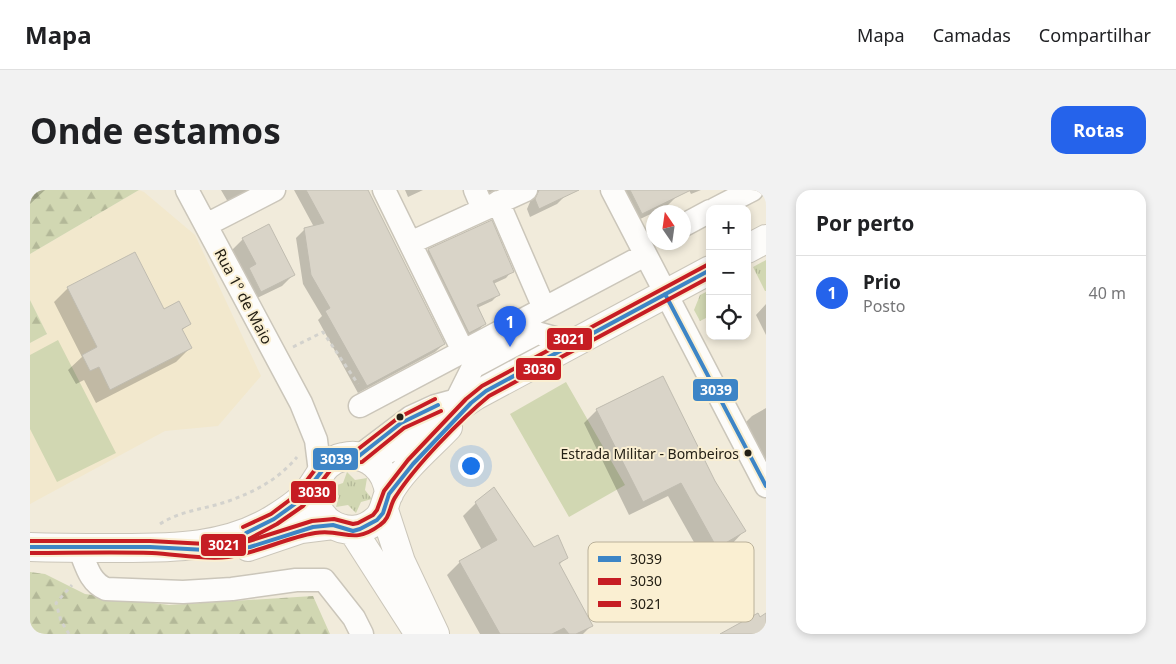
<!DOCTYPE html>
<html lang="pt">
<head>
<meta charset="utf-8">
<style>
	:root { --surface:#fff; --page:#f2f2f2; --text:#202124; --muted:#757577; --line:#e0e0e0; --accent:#2563eb }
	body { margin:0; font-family:"Noto Sans",sans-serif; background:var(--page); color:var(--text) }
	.controls { position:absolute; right:15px; top:15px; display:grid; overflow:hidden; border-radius:10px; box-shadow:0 2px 8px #0003 }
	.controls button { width:45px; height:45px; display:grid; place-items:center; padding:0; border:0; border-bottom:1px solid var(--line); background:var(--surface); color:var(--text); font:25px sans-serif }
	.compass { position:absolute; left:616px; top:15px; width:45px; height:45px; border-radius:50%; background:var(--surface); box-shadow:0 2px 8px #0003; rotate:347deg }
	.you { position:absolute; left:440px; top:275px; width:18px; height:18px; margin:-12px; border:4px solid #fff; border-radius:50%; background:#1a73e8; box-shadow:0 0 0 8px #1a73e833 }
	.badge { display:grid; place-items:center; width:32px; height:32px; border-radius:50%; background:var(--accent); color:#fff; font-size:16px; font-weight:700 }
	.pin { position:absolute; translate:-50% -41px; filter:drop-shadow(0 1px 2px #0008) }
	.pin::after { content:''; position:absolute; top:26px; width:18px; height:15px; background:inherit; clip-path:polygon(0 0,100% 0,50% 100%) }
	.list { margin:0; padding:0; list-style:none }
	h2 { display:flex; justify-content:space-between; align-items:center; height:65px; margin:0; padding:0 20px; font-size:21px }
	h2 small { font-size:16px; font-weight:400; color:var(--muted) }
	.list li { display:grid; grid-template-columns:32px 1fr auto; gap:15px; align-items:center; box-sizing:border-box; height:75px; padding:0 20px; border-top:1px solid var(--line) }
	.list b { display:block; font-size:19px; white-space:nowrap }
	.list p { margin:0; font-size:16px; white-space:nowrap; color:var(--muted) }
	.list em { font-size:16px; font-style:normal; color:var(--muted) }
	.icon { flex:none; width:28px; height:28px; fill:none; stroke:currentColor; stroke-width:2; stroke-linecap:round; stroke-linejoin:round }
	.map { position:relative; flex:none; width:736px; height:444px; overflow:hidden; border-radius:15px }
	header { display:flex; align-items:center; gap:30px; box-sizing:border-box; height:70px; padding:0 25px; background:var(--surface); border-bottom:1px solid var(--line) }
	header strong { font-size:24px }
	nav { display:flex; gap:28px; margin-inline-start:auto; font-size:18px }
	.intro { display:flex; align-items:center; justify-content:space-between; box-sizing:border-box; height:120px; padding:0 30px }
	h1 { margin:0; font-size:35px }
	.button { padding:12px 22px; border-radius:15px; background:var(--accent); color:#fff; font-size:18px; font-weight:700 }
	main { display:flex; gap:30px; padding:0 30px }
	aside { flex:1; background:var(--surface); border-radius:15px; box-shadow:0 2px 8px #0003 }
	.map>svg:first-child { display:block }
</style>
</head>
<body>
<header>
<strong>Mapa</strong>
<nav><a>Mapa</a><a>Camadas</a><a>Compartilhar</a></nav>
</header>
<div class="intro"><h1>Onde estamos</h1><a class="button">Rotas</a></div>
<main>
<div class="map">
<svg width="736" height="444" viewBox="0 0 736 444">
	<defs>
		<pattern id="grass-tufts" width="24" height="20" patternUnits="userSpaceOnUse" patternTransform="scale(1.25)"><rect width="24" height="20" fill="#d1d7b2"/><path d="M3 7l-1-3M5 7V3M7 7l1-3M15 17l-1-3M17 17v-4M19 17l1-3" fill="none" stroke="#b3b898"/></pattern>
		<pattern id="forest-firs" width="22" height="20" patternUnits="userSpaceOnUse" patternTransform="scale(1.25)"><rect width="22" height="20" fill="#d1d7b2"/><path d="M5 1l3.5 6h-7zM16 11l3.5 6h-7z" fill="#b3b898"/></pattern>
	</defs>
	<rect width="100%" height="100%" fill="#f1ebdb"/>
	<path fill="#f2e8cd" d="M109 0 114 2 165 45 231 186 188 236 135 241 0 314V153L17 144 0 110V64Z"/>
	<path fill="url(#grass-tufts)" d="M736 70V101H735L723 77Z
		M680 100V126L670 131 664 120 670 105Z
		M317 282 325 290 337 288 335 300 342 309 331 312 326 323 318 315 306 317 309 306 301 297 313 293Z"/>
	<path fill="url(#forest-firs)" d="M0 0H109L0 64Z
		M0 110 17 144 0 153Z
		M0 382 15 384 55 404 139 415 283 406 300 444H0Z"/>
	<path fill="#d1d7b2" d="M28 150 86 263 27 292 0 239V165Z
		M536 192 595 295 539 327 480 224Z"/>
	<path fill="#0003" d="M0 0H15L0 14Z
		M191 0H221L198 12Z
		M264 0H337L414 154 405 162 328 203 288 130 292 126 273 94 266 48 274 40 284 37Z
		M375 0H393L378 7Z
		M444 0H466L449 7Z
		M496 0H534L536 5 527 14 500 27 497 19 500 12 499 4Z
		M594 0H644L647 6 637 16 602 33Z
		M659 0H671L661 4Z
		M461 32 482 81 476 88 463 94 468 105 462 111 447 118 454 134 448 141 432 149 392 67 398 60Z
		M213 49 263 85 252 96 219 112 214 84 202 60Z
		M38 98 134 120 159 134 151 141 160 158 146 172 66 213 54 190 46 194 38 180 52 167 24 112Z
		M736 114V145L726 125Z
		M736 218V290L708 240 722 226Z
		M567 220 684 292 714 341 701 355 674 370 638 306 599 325 554 233Z
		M446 313 503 358 536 367 529 375 561 436 553 444H450L417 385 430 372 452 360 433 326Z"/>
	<path fill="#d9d4c8" stroke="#c0bcb0" d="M276 0H338L415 154 337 196 295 121 300 118 281 85 274 38 294 33Z
		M509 0H549L509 19 505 9Z
		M600 0H661L612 24Z
		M462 30 484 82 463 91 470 105 447 115 456 134 439 143 398 59Z
		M239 34 265 85 231 102 219 78 226 74 212 48Z
		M105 62 134 119 149 111 161 134 152 139 162 158 80 200 69 177 60 181 52 165 67 157 37 97Z
		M633 186 685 291 716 341 687 358 651 293 613 312 566 219Z
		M464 297 504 357 528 345 538 368 529 373 563 436 546 444H539L534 438 522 444H470L429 371 467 350 445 312Z
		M728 423 730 427 736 423V444H690Z"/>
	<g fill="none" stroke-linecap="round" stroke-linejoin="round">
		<g stroke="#cbc6ba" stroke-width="25">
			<path id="minor" d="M157 0 271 213 286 250 290 282
				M354 0 433 161
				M445 0 453 19
				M582 0 736 296
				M468 12 514 118
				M685 19 722 0
				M176 35 244 0
				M654 35 680 21
				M380 53 496 0
				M426 211 443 177 507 143 543 153
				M330 216 615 65
				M336 261 381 227 405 216 434 208
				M49 358C56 374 59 392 76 399L153 402 202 399 266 390H294L324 428 332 444"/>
		</g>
		<g stroke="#cbc6ba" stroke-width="30">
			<path id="major" d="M717 59 736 49
				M338 269 394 240 445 206 680 80
				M285 292C283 308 286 323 300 333 315 343 333 342 346 330 355 323 354 313 359 303 373 278 399 257 418 237
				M354 320 371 372 405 444
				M323 341 384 436
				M0 357C28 358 56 358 83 358 139 358 196 359 245 328 256 321 269 313 277 303 289 289 293 271 313 267 338 261 357 280 359 304
				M218 357 271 339 303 335"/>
		</g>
		<path stroke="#d3d2cd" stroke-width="3" stroke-dasharray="4 4" stroke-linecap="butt" d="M263 157 293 142 328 194
			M130 334C150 321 174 319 196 312 224 302 248 290 267 267
			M39 444 31 431 26 413 42 395"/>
		<use href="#minor" stroke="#fdfcfa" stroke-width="22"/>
		<use href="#major" stroke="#fdfcfa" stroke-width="28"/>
		<g stroke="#faefd2" stroke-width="8">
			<path id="bus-1" d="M635 104 736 296
				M216 343 244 329 269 311 298 273 311 267 329 266 371 233 408 215
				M0 357H120L195 361 220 357 283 337 303 335 323 341 330 339 347 330 353 323 359 304 383 274 441 213 456 201 680 80"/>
		</g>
		<g stroke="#faefd2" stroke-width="8">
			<path id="bus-2" d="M219 349 247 334 273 316 302 278 313 273 332 272 374 238 411 221
				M0 363C40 363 81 362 122 363 146 364 173 370 198 367 228 363 255 348 285 343 314 338 322 356 350 335 361 328 359 315 366 306 386 275 431 229 459 206L680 87"/>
		</g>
		<g stroke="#faefd2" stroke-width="8">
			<path id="bus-3" d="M213 337 241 324 265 306 294 268 309 261 327 260 368 228 405 209
				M0 351H120L195 355 219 351 282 331 304 329 323 334 328 333 343 325 347 320 354 301 378 270 436 209 452 196 677 75"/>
		</g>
		<use href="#bus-1" stroke="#3d85c6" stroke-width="4"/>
		<use href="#bus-2" stroke="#c61d23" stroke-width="4"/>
		<use href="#bus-3" stroke="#c61d23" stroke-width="4"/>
	</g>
	<g fill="#252116" stroke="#faefd2" stroke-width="2">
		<circle cx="370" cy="227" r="4.5"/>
		<circle cx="718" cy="263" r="4.5"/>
	</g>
	<g text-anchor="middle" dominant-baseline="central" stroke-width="4" stroke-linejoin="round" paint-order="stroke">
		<g font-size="14" fill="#252116" stroke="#faefd2" text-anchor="end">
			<text x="709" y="263">Estrada Militar - Bombeiros</text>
		</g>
		<g font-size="15" fill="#252116" stroke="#faefd2">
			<text transform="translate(214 106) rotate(62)">Rua 1º de Maio</text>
		</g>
	</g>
	<rect x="558" y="352" width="166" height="80" rx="8" fill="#faefd2" stroke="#bab19a" stroke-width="1"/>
	<rect x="568" y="366" width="23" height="6" fill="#3d85c6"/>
	<rect x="568" y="388" width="23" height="7" fill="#c61d23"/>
	<rect x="568" y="411" width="23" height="6" fill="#c61d23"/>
	<g font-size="14" fill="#252116">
		<text x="600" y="374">3039</text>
		<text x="600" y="396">3030</text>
		<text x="600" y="419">3021</text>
	</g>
	<g stroke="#faefd2" stroke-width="2">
		<rect x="516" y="137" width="47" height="24" rx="5" fill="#c61d23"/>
		<rect x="485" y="167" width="47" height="24" rx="5" fill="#c61d23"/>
		<rect x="662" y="188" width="47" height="24" rx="5" fill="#3d85c6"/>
		<rect x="282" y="257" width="47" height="24" rx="5" fill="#3d85c6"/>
		<rect x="260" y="290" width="47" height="24" rx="5" fill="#c61d23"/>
		<rect x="170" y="343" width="47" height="24" rx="5" fill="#c61d23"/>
	</g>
	<g font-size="14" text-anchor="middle" font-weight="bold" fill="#fff">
		<text x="539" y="154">3021</text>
		<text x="509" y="184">3030</text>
		<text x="686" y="205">3039</text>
		<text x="306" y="274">3039</text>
		<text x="284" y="307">3030</text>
		<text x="194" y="360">3021</text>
	</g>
</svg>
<div class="controls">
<button>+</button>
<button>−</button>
<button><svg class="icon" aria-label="locate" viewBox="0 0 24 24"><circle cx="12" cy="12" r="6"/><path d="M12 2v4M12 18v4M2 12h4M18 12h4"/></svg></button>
</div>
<svg class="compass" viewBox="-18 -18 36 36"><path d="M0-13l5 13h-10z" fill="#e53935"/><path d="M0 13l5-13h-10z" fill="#757577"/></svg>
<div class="you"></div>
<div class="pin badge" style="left:480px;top:157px">1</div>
</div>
<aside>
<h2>Por perto<small></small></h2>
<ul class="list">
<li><span class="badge">1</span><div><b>Prio</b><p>Posto</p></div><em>40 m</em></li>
</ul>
</aside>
</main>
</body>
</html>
